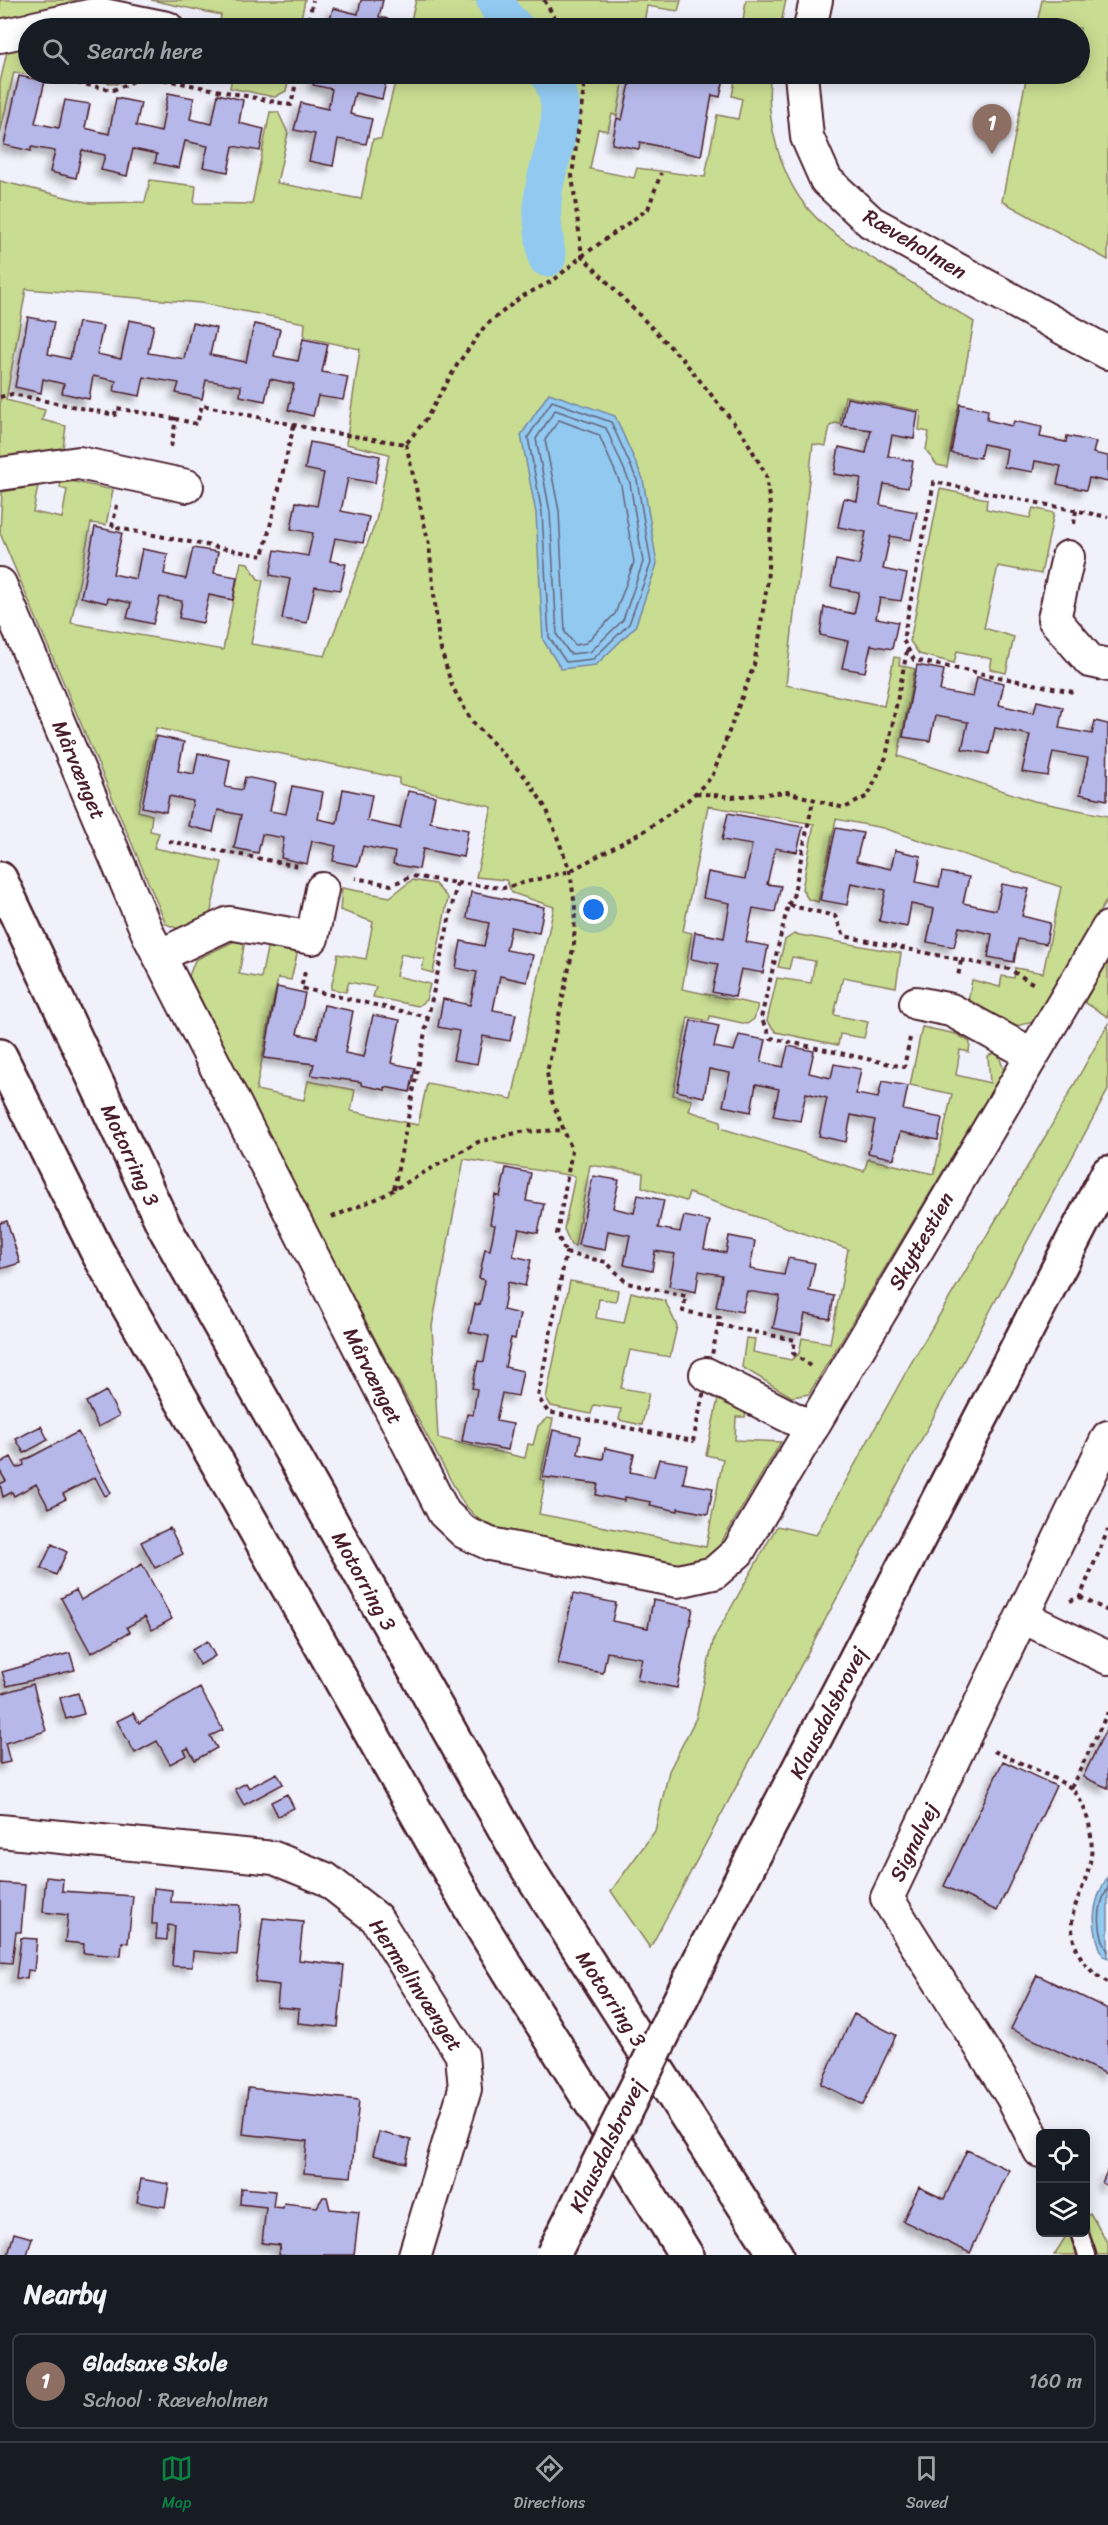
<!DOCTYPE html>
<html lang="en">
<head>
<meta charset="utf-8">
<style>
	:root { --surface:#171b24; --page:#242831; --text:#f1f3f6; --muted:#9ea1a6; --line:#363941; --accent:#0b8043 }
	body { margin:0; font-family:Sriracha,sans-serif; background:var(--page); color:var(--text) }
	.controls { position:absolute; right:18px; bottom:18px; display:grid; overflow:hidden; border-radius:9px; box-shadow:0 3px 15px #0003 }
	.controls button { width:54px; height:54px; display:grid; place-items:center; padding:0; border:0; border-bottom:2px solid var(--line); background:var(--surface); color:var(--text); font:30px sans-serif }
	.you { position:absolute; left:594px; top:910px; width:21px; height:21px; margin:-15px; border:4px solid #fff; border-radius:50%; background:#1a73e8; box-shadow:0 0 0 9px #1a73e833 }
	.badge { display:grid; place-items:center; width:39px; height:39px; border-radius:50%; background:var(--accent); color:#fff; font-size:20px; font-weight:700 }
	.pin { position:absolute; translate:-50% -50px; filter:drop-shadow(0 2px 3px #0008) }
	.pin::after { content:''; position:absolute; top:32px; width:21px; height:18px; background:inherit; clip-path:polygon(0 0,100% 0,50% 100%) }
	.list { margin:0; padding:0; list-style:none }
	h2 { display:flex; justify-content:space-between; align-items:center; height:78px; margin:0; padding:0 24px; font-size:26px }
	h2 small { font-size:20px; font-weight:400; color:var(--muted) }
	.list li { display:grid; grid-template-columns:39px 1fr auto; gap:18px; align-items:center; box-sizing:border-box; height:96px; margin:0 12px 12px; padding:0 12px; border:2px solid var(--line); border-radius:9px }
	.list b { display:block; font-size:22px; white-space:nowrap }
	.list p { margin:0; font-size:20px; white-space:nowrap; color:var(--muted) }
	.list em { font-size:20px; font-style:normal; color:var(--muted) }
	.icon { flex:none; width:33px; height:33px; fill:none; stroke:currentColor; stroke-width:2; stroke-linecap:round; stroke-linejoin:round }
	.map { position:relative; flex:none; width:1108px; height:2255px; overflow:hidden }
	.search { position:absolute; background:var(--surface); box-shadow:0 3px 15px #0003; left:18px; right:18px; top:18px; height:66px; display:flex; align-items:center; gap:15px; box-sizing:border-box; padding:0 21px; border-radius:33px; color:var(--muted); font-size:22px }
	.sheet { height:186px; background:var(--surface) }
	nav { display:flex; justify-content:space-around; align-items:center; box-sizing:border-box; height:84px; border-top:2px solid var(--line); background:var(--surface); font-size:16px; color:var(--muted) }
	nav a { display:grid; justify-items:center; gap:3px }
	nav .on { color:var(--accent) }
	.map>svg:first-child { display:block }
</style>
</head>
<body>
<div class="map">
<svg width="1108" height="2255" viewBox="0 0 1108 2255">
	<defs>
		<filter id="shadow"><feDropShadow dx="-5.5" dy="5.5" stdDeviation="3" flood-color="#0004"/></filter>
	</defs>
	<rect width="100%" height="100%" fill="#f0f1fb"/>
	<filter id="ink" filterUnits="userSpaceOnUse"><feTurbulence type="fractalNoise" baseFrequency=".0167" numOctaves="2"/><feDisplacementMap in="SourceGraphic" scale="12" xChannelSelector="R" yChannelSelector="G"/><feConvolveMatrix kernelMatrix="1 2 1 2 8 2 1 2 1" color-interpolation-filters="sRGB"/></filter>
	<g filter="url(#ink)">
		<path fill="#c9dd92" stroke="#8a7e5e" stroke-width="1.5" d="M0 0H76V4L0 20Z
			M151 0H305L299 28H219L221 15Z
			M416 0H681L678 11 647 6 643 28H409Z
			M746 0H786L780 28 742 27Z
			M1042 0H1108V260L1002 201 1027 74H1080V28H1036Z
			M28 46V74L32 75 14 72 0 134V83L7 51Z
			M106 74H136L116 84 104 82Z
			M221 74H290L286 91 275 97 230 88 232 76Z
			M397 74H625L617 116 612 114 608 131 598 129 590 169 634 178 637 168 705 177 717 115 738 119 742 99 732 96 736 74H771C764 116 780 178 810 211 829 233 856 248 880 263 912 283 943 302 974 322L947 467 937 465 926 450 929 432 919 430 921 411 845 396 840 424 835 423 830 426 826 446 813 444 786 685 884 706 894 657 900 658 899 665 915 669 898 756 1034 801 1108 816V898L1033 1022 1012 1027 968 1002 972 980 1000 987 1002 976 1014 978 1015 968 1043 973 1061 887 883 828 836 819 818 902 808 899 802 889 814 824 708 806 683 931 692 933 682 989 758 1005 754 1019 747 1024 710 1016 709 1021 688 1017 673 1095 692 1100 689 1111 721 1121 720 1128 864 1171 868 1159 934 1174 952 1094 910 1085 922 1027 956 1034 970 1042 969 1052 960 1050 956 1075 990 1083 988 1056 997 1051 1004 1070 809 1394 792 1397 742 1367 746 1338 755 1339 753 1352 791 1360 799 1354 802 1338 830 1343 848 1249 689 1193 686 1201 642 1187 643 1173 590 1165 575 1246 571 1245 564 1229 575 1176 464 1159 432 1326 438 1438 525 1458 528 1444 533 1445 538 1426 547 1418 553 1419 540 1479 545 1481 539 1514 706 1547 723 1459 706 1455 718 1399 747 1407 745 1417H736L735 1440 781 1442 718 1548 703 1561 677 1565 494 1527 477 1518 463 1503 317 1231 189 976 195 960 239 939 245 940 239 974 261 978 268 944 298 950 291 980 278 978 256 1090 304 1100 308 1081 355 1090 351 1111 418 1125 427 1083 512 1099 554 907 512 893 506 880 476 877 492 807 399 784V778L156 728 138 811 152 815 150 831 159 833 154 848 222 862 209 919 181 930 166 924 0 533 2 492 38 486 33 512 62 518 67 490 60 488 61 482 66 480 113 490 106 525 91 523 71 623 223 650 241 562 248 563 258 579 263 580 251 644 325 656 376 521 389 454 346 444 360 349 304 337 305 323 201 303 26 289 6 400 45 410 42 420 66 426 63 448 0 461V181L90 203 145 202 150 180 196 186 194 203 252 204 270 112H278L288 133 277 183 361 199 373 139H381Z
			M940 489 987 499 986 509 1030 518 1033 508 1054 513 1041 574 998 566 984 628 1014 637 1006 673 990 669 992 659 957 651 954 663 919 654 910 641Z
			M412 880 435 884 448 898 433 973 422 970 424 959 401 954 396 976 430 984 426 1000 418 1006 373 997 376 987 349 982 346 992 331 989 338 954 366 959 373 922 340 910 342 888 390 897Z
			M794 934 901 953 896 987 843 977 834 1015 868 1022 864 1038 840 1034 838 1045 776 1032 767 1021 777 978 811 983 815 961 792 957 789 969 778 967 785 940Z
			M1108 961V1017L1084 1002Z
			M1108 1024V1090L650 1948 611 1891 655 1831 669 1771 696 1718 714 1638 777 1526 816 1535 911 1363 1045 1137Z
			M570 1281 618 1290 616 1301 599 1299 596 1318 624 1323 631 1292 665 1301 677 1326 670 1357 630 1350 621 1388 649 1393 642 1425 619 1420 621 1409 594 1405 591 1414 551 1406 546 1398Z
			M1090 2213 1108 2244V2255H1054L1068 2233 1086 2232V2217Z"/>
		<path fill="#91c9f0" stroke="#7585a1" stroke-width="1.5" d="M549 393 615 416 643 479 657 564 635 627 596 665 561 669 543 640 536 513 521 435Z
			M1108 1876V1958L1103 1956C1090 1926 1091 1904 1108 1876Z"/>
		<g fill="none" stroke-linecap="round" stroke-linejoin="round">
			<path stroke="#66637a" stroke-width="1.5" d="M552 401 611 422 637 480 651 563 629 624 593 659 566 662 549 637 542 513 528 437Z
				M555 410 606 428 630 483 643 562 623 620 590 652 570 654 557 635 550 512 536 439Z
				M559 420 599 435 621 485 634 562 615 614 586 643 575 645 565 632 559 511 545 440Z
				M1108 1888C1096 1908 1097 1931 1108 1952"/>
			<path stroke="#91c9f0" stroke-width="38" d="M495 0 504 17 515 28
				M547 258C544 235 540 212 544 189 551 148 573 114 549 74"/>
		</g>
		<path fill="#b6b8e9" stroke="#4a1f2b" stroke-width="1.5" filter="url(#shadow)" d="M361 0H383L379 17 406 23 404 28H328L333 8 358 14Z
			M315 74H388L382 99 355 93 350 114 372 119 366 144 338 139 333 166 309 161 315 134 294 130 301 103 328 109 332 89 313 85Z
			M632 74H725L720 97 712 95 701 156 640 142 639 149 612 144 617 118 622 120Z
			M19 76 45 81 35 123 59 128 65 100 90 104 85 128 109 134 116 98 141 103 136 126 161 132 168 93 194 98 190 119 212 124 218 94 243 100 239 123 264 129 260 151 233 146 228 172 203 167 208 146 185 141 179 168 155 163 157 154 133 149 127 176 101 170 105 155 82 150 76 178 50 172 55 151 31 147V151L4 145Z
			M28 317 54 322 48 354 70 359 78 322 103 326 97 354 121 359 129 320 154 325 148 353 184 359 192 323 216 328 210 355 246 362 254 324 280 329 274 356 298 361 303 339 328 344 322 372 348 377 343 400 318 396 313 416 288 410 294 384 270 379 265 401 240 396 241 386 206 380 202 399 176 393 179 383 144 377 140 396 114 391 116 381 93 376 89 399 62 393 64 384 43 379 41 393 15 387Z
			M847 398 918 412 914 439 892 435 888 456 913 461 908 488 884 484 880 505 917 512 911 540 890 536 883 569 907 574 901 601 880 598 876 618 898 622 892 649 871 645 865 672 842 668 848 641 820 635 824 607 854 614 859 592 831 587 836 560 859 565 866 532 838 527 844 498 857 501 861 478 834 474 839 447 866 453 871 430 842 426Z
			M960 404 988 410 987 420 1012 426 1014 421 1042 427 1040 437 1066 442 1067 436 1096 442 1093 453 1108 456V482L1089 478 1086 490 1057 484 1061 466 1035 461 1033 472 1004 467 1007 449 983 444 980 458 951 453Z
			M310 442 380 456 375 483 348 478 341 511 369 517 363 543 335 538 330 561 346 564 340 590 315 586 307 623 282 619 290 579 270 575 275 550 308 556 313 533 291 529 296 502 317 506 324 473 305 469Z
			M95 527 122 533 113 574 136 579 142 549 168 554 164 574 186 579 193 548 218 552 214 573 237 577 233 600 209 595 203 623 179 618 182 601 160 597 153 624 127 618 131 603 108 598 107 603 81 597Z
			M917 665 944 670 940 691 973 697 977 677 1004 683 999 705 1034 713 1037 701 1063 707 1059 728 1092 734 1095 721 1108 724 1107 800 1080 794 1088 758 1053 752 1048 776 1022 772 1030 735 995 728 989 754 962 749 968 722 935 716 930 741 903 737Z
			M156 736 184 742 178 771 194 774 198 753 230 760 225 787 242 790 245 777 276 783 270 811 286 814 292 786 323 792 318 819 337 823 343 789 372 795 367 821 400 828 408 791 435 796 430 822 468 830 463 857 423 849 419 869 393 864 395 852 363 846 358 866 333 861 336 846 312 841 307 864 281 858 284 838 262 834 258 853 234 848 241 815 218 810 213 832 188 826 193 801 169 796 166 812 142 807Z
			M728 813 803 827 797 852 775 848 767 884 781 886 775 912 753 908 746 942 768 946 763 973 741 969 735 997 712 992 718 964 691 959 695 932 724 938 730 903 703 898 708 872 745 879 752 845 722 840Z
			M836 828 863 833 856 861 891 869 895 850 921 856 916 882 939 887 942 872 969 877 963 903 996 910 1002 884 1029 889 1022 916 1050 923 1046 944 1018 939 1014 962 988 957 992 934 959 927 954 947 927 942 934 909 911 904 907 927 879 921 886 890 851 883 847 905 820 900Z
			M471 892 544 907 539 933 511 927 506 950 533 955 527 982 500 976 493 1010 516 1014 510 1041 483 1036 477 1064 453 1060 459 1031 438 1027 443 999 470 1005 477 972 456 968 461 941 484 946 489 923 467 918Z
			M277 987 305 993 297 1034 317 1038 324 1005 353 1011 345 1053 364 1057 373 1015 400 1020 391 1063 415 1068 410 1092 385 1087V1090L361 1085V1082L311 1075 314 1064 264 1058Z
			M691 1020 719 1026 714 1047 734 1051 739 1035 766 1040 761 1062 783 1067 788 1046 814 1051 809 1073 831 1078 834 1064 861 1069 856 1094 878 1098 882 1081 908 1086 903 1110 942 1118 938 1140 900 1132 894 1159 868 1153 875 1120 851 1115 846 1142 819 1136 827 1098 806 1093 800 1121 773 1116 779 1089 756 1084 751 1112 723 1106 730 1073 709 1069 704 1097 677 1091Z
			M506 1168 531 1173 526 1201 544 1204 538 1233 519 1229 513 1256 531 1260 525 1286 508 1282 503 1310 520 1314 515 1339 511 1338 505 1367 523 1371 518 1396 502 1393 496 1421 513 1424 508 1450 462 1441 467 1414 473 1415 477 1389 472 1388 478 1361 484 1362 489 1336 469 1332 475 1304 480 1305 485 1280 479 1278 485 1249 490 1250 495 1225 490 1224 495 1195 500 1197Z
			M593 1176 619 1180 613 1208 634 1213 638 1195 664 1200 658 1228 680 1232 684 1216 710 1221 704 1249 726 1253 729 1236 755 1241 750 1269 784 1275 788 1258 815 1263 809 1291 834 1296 830 1319 805 1314 801 1334 773 1328 780 1296 747 1291 742 1312 716 1307 722 1275 699 1271 696 1292 669 1286 675 1254 655 1251 652 1271 624 1265 630 1235 608 1231 605 1250 578 1245Z
			M7 1221 20 1263 0 1269V1223Z
			M106 1391 119 1416 98 1427 86 1402Z
			M41 1426 48 1440 24 1453 16 1439Z
			M553 1430 581 1436 578 1454 603 1459 605 1448 634 1454 630 1472 654 1477 659 1459 687 1464 683 1483 713 1488 708 1514 678 1508V1511L650 1505 651 1502 625 1497V1501L596 1495 598 1484 543 1477Z
			M78 1432 111 1493 105 1496 95 1477 63 1494 66 1499 49 1508 36 1484 14 1496 12 1492 3 1497 0 1484 6 1481 0 1471V1463L11 1457 17 1468 24 1465 23 1461Z
			M170 1528 183 1554 155 1568 141 1542Z
			M52 1544 67 1552 56 1575 41 1568Z
			M142 1564 172 1619 152 1630 145 1617 127 1627 130 1632 91 1653 61 1598 76 1590 81 1600Z
			M573 1594 616 1603 612 1621 648 1628 653 1600 693 1608 677 1688 637 1680 642 1658 607 1652 603 1673 558 1664Z
			M207 1641 215 1656 200 1665 192 1650Z
			M70 1653 75 1670 7 1686 2 1672Z
			M33 1684 46 1731 5 1743 10 1762 0 1764V1694Z
			M200 1688 223 1730 210 1736 217 1748 195 1760 188 1748 184 1750 187 1755 170 1764 157 1741 135 1753 117 1721 133 1713 139 1723Z
			M78 1693 84 1714 66 1719 60 1698Z
			M1108 1725V1788L1083 1777Z
			M1003 1761 1056 1786 997 1911 944 1886Z
			M277 1773 283 1784 244 1805 235 1789 246 1783 249 1788Z
			M287 1794 294 1808 278 1816 271 1802Z
			M46 1877 63 1879 62 1891 133 1896 128 1943 122 1942 121 1956 83 1953 84 1944 65 1942 68 1915 43 1912Z
			M0 1883 25 1885 21 1932H16L12 1963 0 1962Z
			M154 1888 172 1890 171 1902 241 1905 237 1955 193 1951 192 1967 172 1966 175 1926 168 1925 167 1940 156 1939 157 1924H152Z
			M263 1918 303 1922 299 1960 344 1965 338 2027 298 2023 299 2009 277 2007 279 1985 255 1982Z
			M21 1938 37 1939 34 1971 28 1970 27 1979 16 1978Z
			M1037 1975 1108 2009V2075L1011 2029Z
			M854 2014 896 2035 863 2105 821 2084Z
			M248 2088 359 2100 351 2177 304 2173 307 2141 243 2134Z
			M379 2132 411 2140 406 2163 373 2155Z
			M967 2150 1009 2170 970 2253 903 2221 919 2187 944 2199Z
			M1108 2169V2186L1102 2183Z
			M141 2179 169 2184 165 2207 137 2202Z
			M241 2188 275 2191 273 2207 283 2208 284 2203 317 2207 323 2197H327L330 2209 359 2212 354 2255H279L280 2245 262 2243 266 2207 240 2204Z
			M14 2233 32 2238 27 2255H8Z"/>
		<g fill="none" stroke-linecap="round" stroke-linejoin="round">
			<g stroke="#4a1f2b" stroke-width="21">
				<path id="service" d="M1079 2232 1087 2255"/>
			</g>
			<g stroke="#4a1f2b" stroke-width="36">
				<path id="minor" d="M34 28 98 14 167 28
					M810 28 816 0
					M0 36 28 30
					M801 74 807 137 826 180 871 222 1108 353
					M0 474 79 463 187 486
					M1068 557 1054 619 1090 661 1108 665
					M0 584 149 936 444 1513 464 1532 490 1544 678 1581 714 1573 738 1552 1108 928
					M159 956 229 923 312 938 322 889
					M916 1003 951 1010 1031 1054
					M706 1374 812 1428
					M1023 1617 1108 1658
					M0 1831 274 1858 326 1879 376 1918 462 2055 465 2089 415 2255
					M1040 2151 1013 2098 887 1898 1108 1437"/>
			</g>
			<g stroke="#4a1f2b" stroke-width="38">
				<path id="tertiary" d="M708 1944 1108 1173"/>
			</g>
			<g stroke="#4a1f2b" stroke-width="38">
				<path id="motorway" d="M0 879 165 1228 523 1861 776 2255
					M0 1056 97 1251 474 1914 686 2255"/>
			</g>
			<path stroke="#4a1f2b" stroke-width="4" stroke-dasharray="4.5 4.5" stroke-linecap="butt" d="M544 0 561 28
				M307 28 313 0
				M69 74 67 81 113 90 146 76 291 105 298 74
				M0 397 12 394 115 415 116 408 176 419
				M406 444 429 545 439 643 452 686 471 720 528 780 547 810 570 871 575 907 574 944 547 1073 552 1101 572 1150 557 1234 566 1253
				M171 447 176 419 197 424 202 405 327 432 406 444 426 419 457 365 485 326 521 297 554 280 582 256 648 209 661 173
				M117 505 112 527 263 556 294 425
				M1074 524 1076 510
				M1073 692 914 660 903 640 934 482 1108 517
				M696 793 732 797 787 792 844 808 868 796 886 757 907 651
				M169 841 298 866
				M457 883 503 888 570 871 646 830 688 800 712 777 754 665 767 586 771 514 766 475 743 434 684 361 582 256 572 175 584 88 580 74
				M788 905 793 897 813 801
				M961 960 1009 969 1034 984
				M305 972 301 988 428 1017 457 883 412 876 391 885 355 878
				M910 1038 904 1067 771 1038 761 1018 788 905 835 916 844 936 961 960 958 977
				M394 1189 428 1017
				M332 1217 381 1197 478 1142 520 1132 563 1130
				M566 1253 606 1262 627 1283 686 1296 683 1311 720 1318 693 1441 548 1412 538 1397Z
				M719 1325 795 1340 793 1353 810 1366
				M1080 1597 1108 1611
				M1070 1601 1080 1597 1108 1530
				M994 1751C1008 1758 1064 1781 1072 1789 1088 1806 1095 1840 1090 1862 1087 1879 1079 1894 1074 1910 1066 1939 1082 1970 1108 1982
				M1071 1788 1108 1712"/>
			<use href="#service" stroke="#fff" stroke-width="16"/>
			<use href="#minor" stroke="#fff" stroke-width="32"/>
			<use href="#tertiary" stroke="#fff" stroke-width="33"/>
			<use href="#motorway" stroke="#fff" stroke-width="33"/>
			<g stroke="#4a1f2b" stroke-width="38" stroke-linecap="butt">
				<path id="tertiary-bridge" d="M553 2255 708 1944"/>
			</g>
			<use href="#tertiary-bridge" stroke="#fff" stroke-width="33"/>
		</g>
	</g>
	<g text-anchor="middle" dominant-baseline="central" stroke-width="6" stroke-linejoin="round" paint-order="stroke">
		<g font-size="21" fill="#4a1f2b" stroke="#fff">
			<text transform="translate(915 244) rotate(31)">Ræveholmen</text>
			<text transform="translate(79 770) rotate(67)">Mårvænget</text>
			<text transform="translate(130 1155) rotate(65)">Motorring 3</text>
			<text transform="translate(921 1241) rotate(-60)">Skyttestien</text>
			<text transform="translate(373 1376) rotate(63)">Mårvænget</text>
			<text transform="translate(364 1581) rotate(61)">Motorring 3</text>
			<text transform="translate(828 1713) rotate(-63)">Klausdalsbrovej</text>
			<text transform="translate(914 1842) rotate(-64)">Signalvej</text>
			<text transform="translate(416 1985) rotate(57)">Hermelinvænget</text>
			<text transform="translate(611 1999) rotate(57)">Motorring 3</text>
			<text transform="translate(607 2146) rotate(-64)">Klausdalsbrovej</text>
		</g>
	</g>
</svg>
<div class="controls">
<button><svg class="icon" aria-label="locate" viewBox="0 0 24 24"><circle cx="12" cy="12" r="6"/><path d="M12 2v4M12 18v4M2 12h4M18 12h4"/></svg></button>
<button><svg class="icon" aria-label="layers" viewBox="0 0 24 24"><path d="M12 4l9 5-9 5-9-5zM3 14l9 5 9-5"/></svg></button>
</div>
<div class="you"></div>
<div class="pin badge" style="left:992px;top:154px;background:#8d6e63">1</div>
<div class="search"><svg class="icon" aria-label="search" viewBox="0 0 24 24"><circle cx="10" cy="10" r="6"/><path d="M15 15l6 6"/></svg>Search here</div>
</div>
<section class="sheet">
<h2>Nearby<small></small></h2>
<ul class="list">
<li><span class="badge" style="background:#8d6e63">1</span><div><b>Gladsaxe Skole</b><p>School · Ræveholmen</p></div><em>160 m</em></li>
</ul>
</section>
<nav>
<a class="on"><svg class="icon" aria-label="map" viewBox="0 0 24 24"><path d="M3 6l6-2 6 2 6-2v14l-6 2-6-2-6 2zM9 4v14M15 6v14"/></svg>Map</a>
<a><svg class="icon" aria-label="directions" viewBox="0 0 24 24"><path d="M12 3l9 9-9 9-9-9zM9 14v-3h6M13 9l2 2-2 2"/></svg>Directions</a>
<a><svg class="icon" aria-label="saved" viewBox="0 0 24 24"><path d="M7 4h10v16l-5-4-5 4z"/></svg>Saved</a>
</nav>
</body>
</html>
